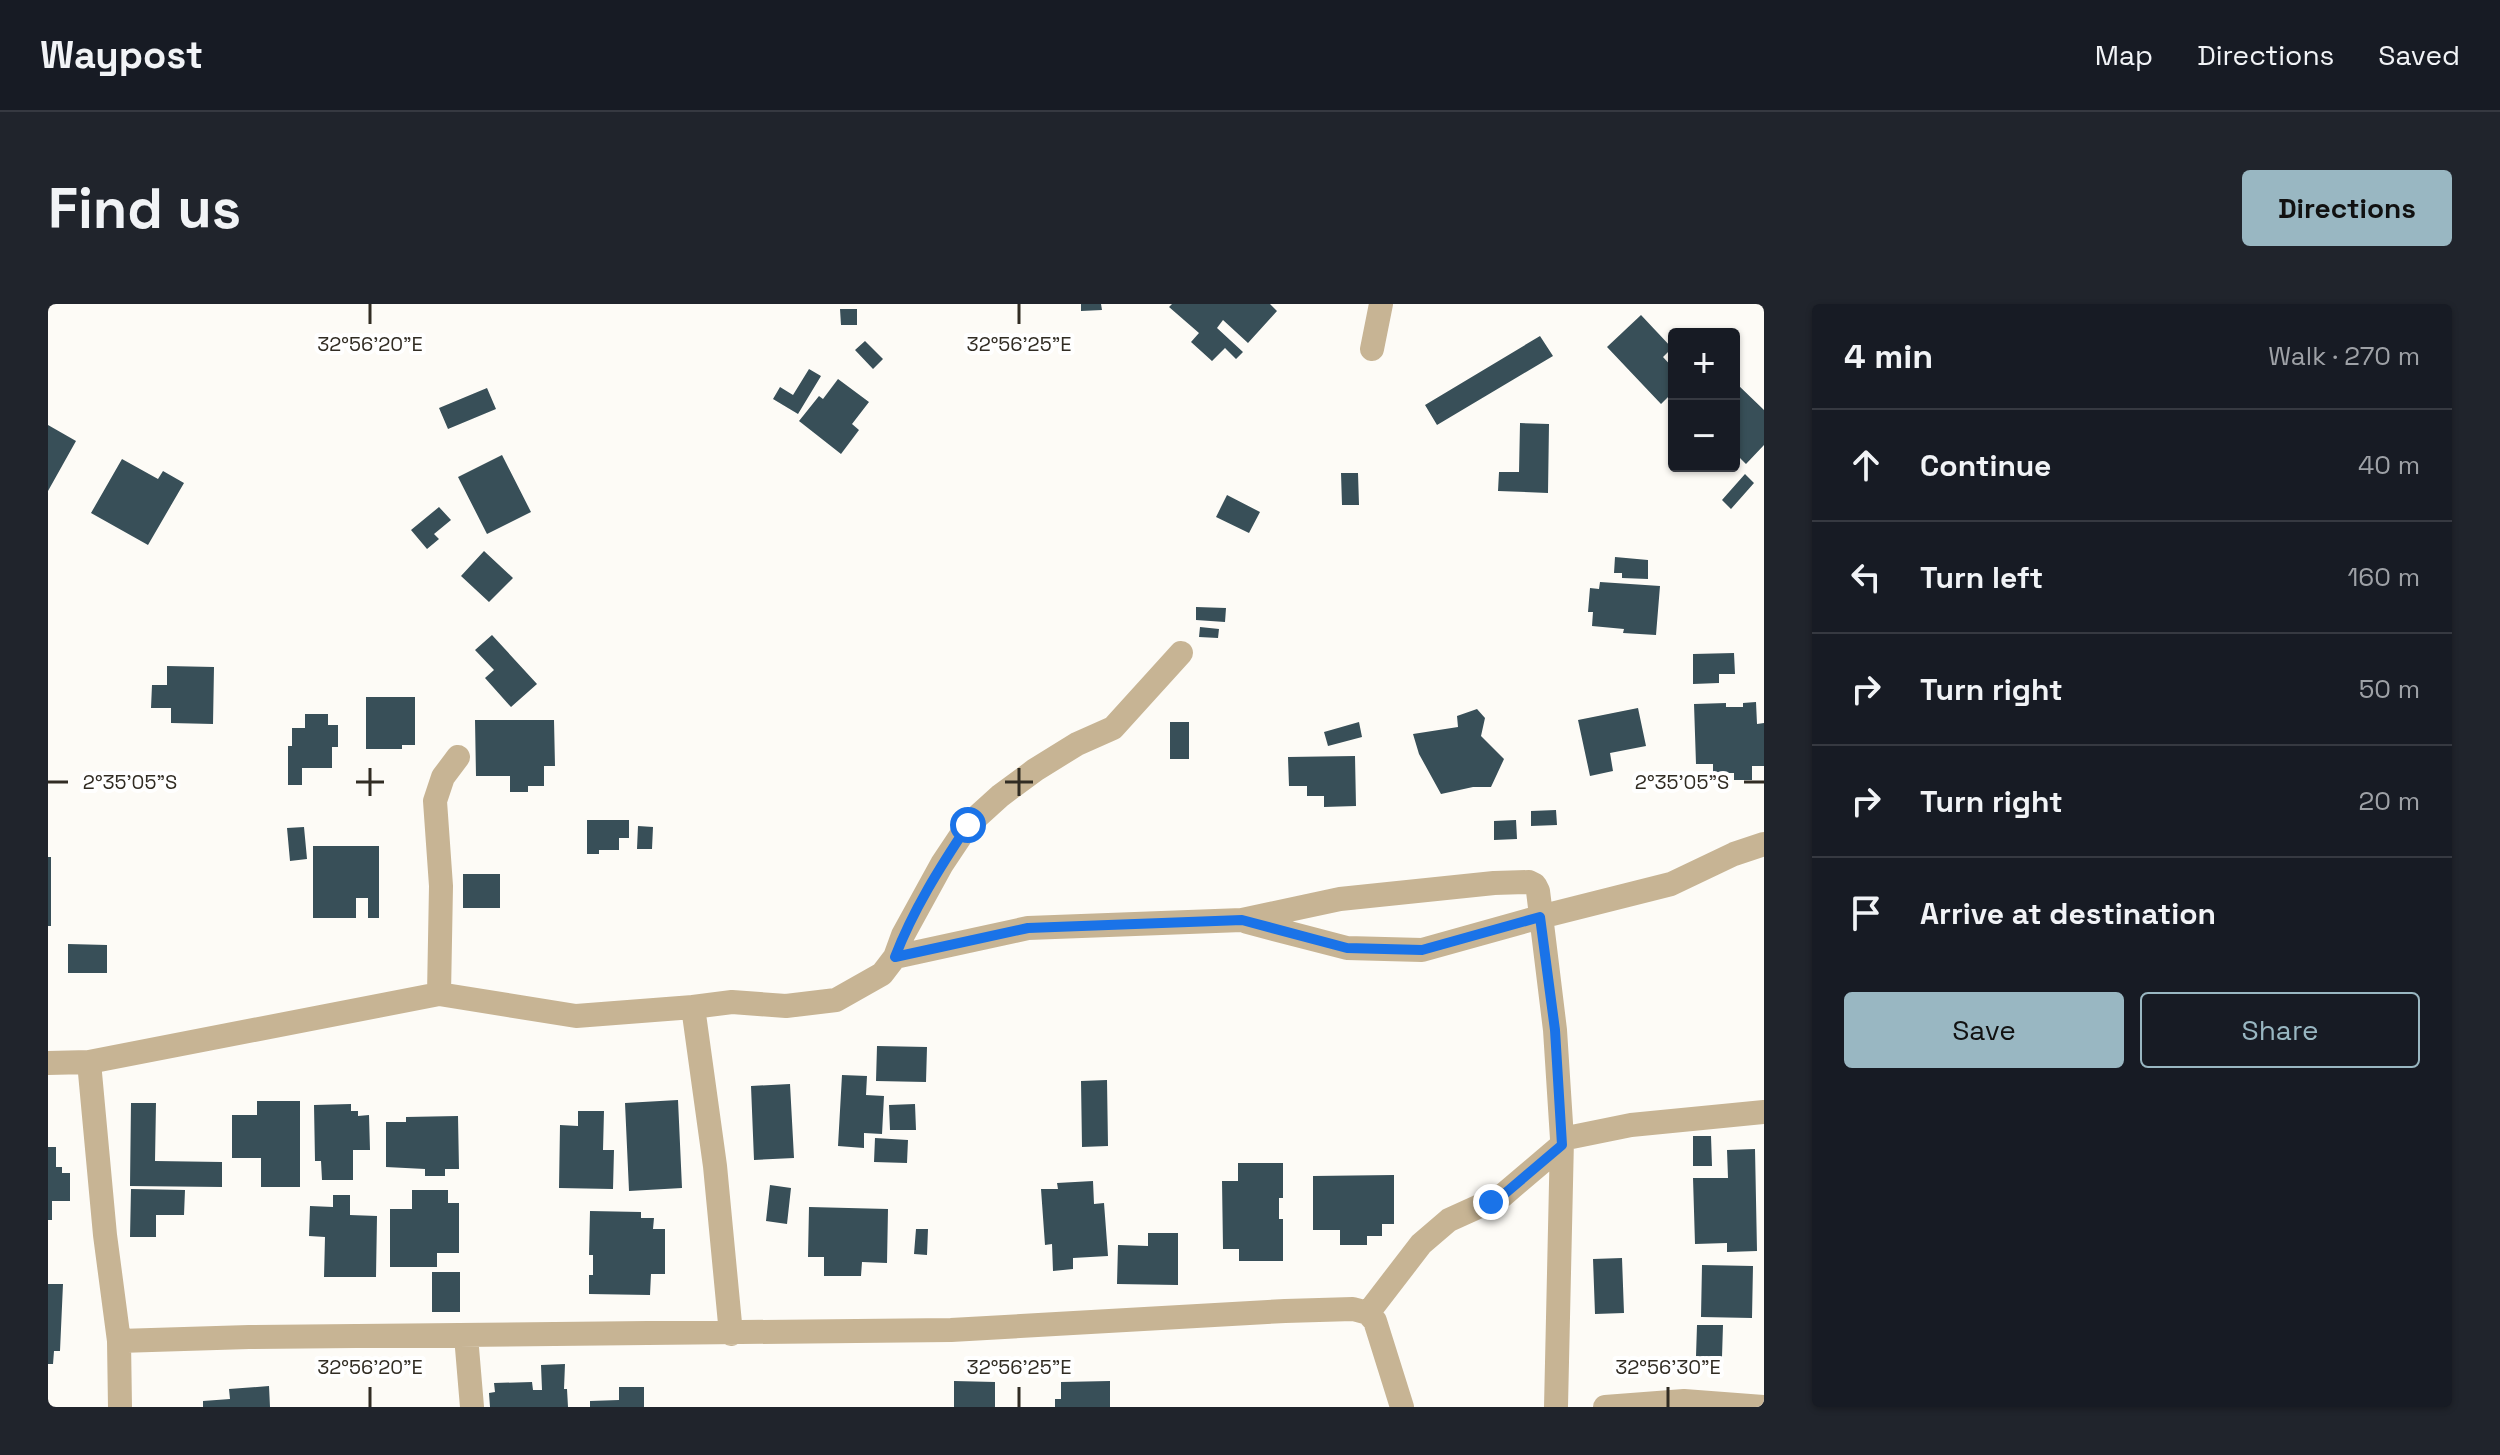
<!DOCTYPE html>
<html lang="en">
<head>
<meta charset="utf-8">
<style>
	:root { --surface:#171b24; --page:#20242c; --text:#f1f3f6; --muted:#9ea1a6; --line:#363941; --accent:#99b7c2 }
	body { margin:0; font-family:"Space Grotesk",sans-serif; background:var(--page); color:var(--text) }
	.controls { position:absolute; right:24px; top:24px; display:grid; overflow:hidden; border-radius:8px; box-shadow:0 2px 6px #0004 }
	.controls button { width:72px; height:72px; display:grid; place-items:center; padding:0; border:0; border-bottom:2px solid var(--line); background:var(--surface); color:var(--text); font:40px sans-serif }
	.stop { position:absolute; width:24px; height:24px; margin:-18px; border:6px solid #1a73e8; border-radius:50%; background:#fff }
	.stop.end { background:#1a73e8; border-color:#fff; box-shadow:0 2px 8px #0008 }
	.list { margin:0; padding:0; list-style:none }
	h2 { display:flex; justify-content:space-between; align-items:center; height:104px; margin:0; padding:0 32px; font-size:34px }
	h2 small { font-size:26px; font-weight:400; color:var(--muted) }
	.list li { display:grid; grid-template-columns:52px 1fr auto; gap:24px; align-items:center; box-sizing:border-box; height:112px; padding:0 32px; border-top:2px solid var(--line) }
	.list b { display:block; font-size:30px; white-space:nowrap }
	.list em { font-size:26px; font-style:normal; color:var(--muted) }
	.actions { display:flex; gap:16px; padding:24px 32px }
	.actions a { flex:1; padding:18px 0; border:2px solid var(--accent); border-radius:8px; text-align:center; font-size:28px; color:var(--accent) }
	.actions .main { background:var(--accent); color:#111 }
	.icon { flex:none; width:44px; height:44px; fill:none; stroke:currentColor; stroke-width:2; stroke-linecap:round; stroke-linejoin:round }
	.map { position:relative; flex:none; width:1716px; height:1103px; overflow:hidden; border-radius:8px }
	header { display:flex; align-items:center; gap:48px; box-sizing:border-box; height:112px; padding:0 40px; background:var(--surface); border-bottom:2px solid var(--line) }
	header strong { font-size:38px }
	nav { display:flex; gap:44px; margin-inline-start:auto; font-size:28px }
	.intro { display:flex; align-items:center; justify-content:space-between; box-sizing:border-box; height:192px; padding:0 48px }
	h1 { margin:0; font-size:56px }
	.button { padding:20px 36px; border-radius:8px; background:var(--accent); color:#111; font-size:28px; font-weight:700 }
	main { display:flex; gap:48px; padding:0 48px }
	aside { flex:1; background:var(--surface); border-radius:8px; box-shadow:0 2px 6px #0004 }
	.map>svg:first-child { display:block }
</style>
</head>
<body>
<header>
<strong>Waypost</strong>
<nav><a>Map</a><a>Directions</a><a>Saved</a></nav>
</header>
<div class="intro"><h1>Find us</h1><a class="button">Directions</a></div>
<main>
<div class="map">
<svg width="1716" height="1103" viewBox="0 0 1716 1103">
	<rect width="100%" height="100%" fill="#fdfbf6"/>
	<path fill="#384f58" d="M1033 0H1053L1054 6 1033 7Z
		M1124 0H1222L1229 7 1200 39 1175 16 1169 24 1195 48 1188 55 1177 44 1164 57 1143 38 1151 29 1121 3Z
		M792 5H809V21H793Z
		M1593 11 1624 44 1615 53 1626 65V87L1613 100 1559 43Z
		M1492 32 1505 52 1389 121 1377 101Z
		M817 37 835 55 825 65 807 46Z
		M761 65 773 72 750 110 725 95 732 83 745 91Z
		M790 75 821 98 804 120 811 126 793 150 751 117 771 92 775 95Z
		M1689 80 1716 106V141L1698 160 1686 148V83Z
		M439 84 448 105 400 125 391 104Z
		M1472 119 1501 120 1500 189 1450 187 1451 168H1471Z
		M0 121 28 137 0 187Z
		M454 151 483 208 439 230 410 173Z
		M74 155 110 175 115 167 136 179 100 241 43 209Z
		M1293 169H1310L1311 201H1294Z
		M1697 170 1706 179 1683 205 1674 196Z
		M1179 191 1212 208 1201 229 1168 213Z
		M391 203 403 216 386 230 391 235 379 245 363 226Z
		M436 247 465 274 441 298 413 272Z
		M1567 253 1600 256V275L1574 274V269H1566Z
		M1552 278 1612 282 1608 331 1575 329 1576 325 1544 322 1545 308H1540L1542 284 1551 285Z
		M1148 303 1178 304 1177 318 1148 316Z
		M1152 323 1171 325 1170 334 1151 333Z
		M444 331 489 380 463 403 437 374 446 366 427 346Z
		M1686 349 1687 370H1671V379L1645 380V350Z
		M119 362 166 363 165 420 123 419V404H103L104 381H119Z
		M318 393H367V441H354V445H318Z
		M1708 398 1709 420 1716 419V462H1704V476H1686V469H1665V460H1648L1646 400 1678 399V403H1695V399Z
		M1590 404 1598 442 1562 449 1565 467 1542 472 1530 416Z
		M1429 405 1437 414 1433 432 1456 455 1443 483H1425L1393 490 1371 450 1365 430 1410 423 1409 412Z
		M257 410H280V421H290V443H284V464H254V481H240V442H244V424H257Z
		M427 416H506L507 462H496V482H480V488H462V472H428Z
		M1122 418H1141V455H1122Z
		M1311 418 1314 433 1280 442 1276 428Z
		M1307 452 1308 502 1276 503V492H1259V482H1241L1240 453Z
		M1508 506 1509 521 1483 522V507Z
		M539 516H581V534H571V546H551V550H539Z
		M1468 516 1469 535 1446 536V517Z
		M590 522 605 523 604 545H589Z
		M256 523 259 555 242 557 239 524Z
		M265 542H331V614H320V594H308V614H265Z
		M0 553H3V622H0Z
		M415 570H452V604H415Z
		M20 640 59 641V669H20Z
		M829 742 879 743 878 778 828 777Z
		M794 771 819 772 818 791 836 792 834 830 816 829V844L790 842Z
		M1059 776 1060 842 1034 843 1033 777Z
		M742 780 746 854 706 856 703 782Z
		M630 796 634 884 581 887 577 799Z
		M209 797H252V883H213V854H184V811H209Z
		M83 799H108L107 857 174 858V883L82 882Z
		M303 800V807H310V812L321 811 322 846H305V876H274L273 857H267L266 801Z
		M867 800 868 826H842L841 801Z
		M530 807H556L555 846H566L565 885 511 884 512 821 530 822Z
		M410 812 411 865H397V872H377V865L338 863V818H358V813Z
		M1645 832H1663L1664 862H1645Z
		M827 834 860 836 859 859 826 858Z
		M0 843H8V863H14V869H22V897H4V916H0Z
		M1707 845 1709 947 1679 948V939L1647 940 1645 874H1680L1679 846Z
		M1190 859H1235V894H1231V915H1235V957H1191V945H1175L1174 877H1190Z
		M1346 871V920H1334V932H1319V941H1292V926H1265V872Z
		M1045 877 1046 900 1056 899 1060 952 1025 954V965L1005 967 1004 940 997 941 993 885H1010L1009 879Z
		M722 881 743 884 739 920 718 917Z
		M83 885 137 886 136 911H108V933H82Z
		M364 886H400V899H411V949H389V963H342V905H364Z
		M285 891H302V911L329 912 328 973H276L277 933 261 932 262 902 285 903Z
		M761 903 840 905 839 959 814 958 813 972H776V953H760Z
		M542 907 593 908V914H606L605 925H617V970H603L602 991 541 990V971H545V951H541Z
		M868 925H880L879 951 866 950Z
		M1100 929H1130V981L1069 980 1070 941 1100 942Z
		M1574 954 1576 1009 1547 1010 1545 955Z
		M1654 961 1705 962 1704 1014 1653 1013Z
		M384 968H412V1008H384Z
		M0 980H15L12 1047H6L5 1060H0Z
		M1649 1021H1675L1674 1053 1648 1052Z
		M517 1060 516 1085H519L520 1103H442L441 1089 447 1088 446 1079 484 1078 485 1086H494L493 1061Z
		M906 1077 947 1078V1103H906Z
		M1062 1077V1103H1007V1095H1013V1078Z
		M221 1082 222 1103H155V1097L182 1095 181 1085Z
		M571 1083H596V1103H542V1097L571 1096Z"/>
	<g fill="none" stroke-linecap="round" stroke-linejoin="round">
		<path stroke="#c7b494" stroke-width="24" d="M1324 45 1333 0
			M1199 618 1299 644 1374 646 1492 613 1623 580 1686 550 1716 540
			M847 653 980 624 1194 616 1292 595 1446 579 1481 578 1487 581 1490 587 1507 726 1514 835 1508 1103
			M391 690 393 582 387 497 395 473 410 453
			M645 703 684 698 738 702 788 696 834 670 847 653 855 631 894 560 920 521 952 492 987 466 1029 440 1065 424 1133 349
			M41 758 57 931 71 1037 72 1103
			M0 759 41 758 391 690 528 712 645 703 667 862 683 1030
			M1514 835 1583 821 1716 808
			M1320 1009 1373 940 1401 916 1454 892 1514 841
			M418 1032 424 1103
			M71 1037 201 1033 903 1026 1237 1007 1305 1005 1320 1009 1327 1017 1354 1103
			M1557 1103 1636 1097 1716 1103"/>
	</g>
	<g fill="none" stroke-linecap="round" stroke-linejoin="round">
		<path stroke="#1a73e8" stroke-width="10" d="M920 521C892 563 865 606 847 653L980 624 1194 616 1299 644 1374 646 1492 613 1507 726 1514 841 1454 892 1443 898"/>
	</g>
	<path fill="none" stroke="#312c23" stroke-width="3" d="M322 0V20M971 0V20M322 464V492M971 464V492M0 478H20M308 478H336M957 478H985M1696 478H1716M322 1083V1103M971 1083V1103M1620 1083V1103"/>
	<g font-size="20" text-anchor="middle" fill="#312c23" stroke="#fff" stroke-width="8" stroke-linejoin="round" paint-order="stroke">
		<text x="322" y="47">32°56'20"E</text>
		<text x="971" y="47">32°56'25"E</text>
		<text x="82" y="485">2°35'05"S</text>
		<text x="1634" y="485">2°35'05"S</text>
		<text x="322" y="1070">32°56'20"E</text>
		<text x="971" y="1070">32°56'25"E</text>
		<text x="1620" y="1070">32°56'30"E</text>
	</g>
</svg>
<div class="controls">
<button>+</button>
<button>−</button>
</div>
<div class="stop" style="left:920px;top:521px"></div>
<div class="stop end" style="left:1443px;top:898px"></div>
</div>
<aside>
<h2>4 min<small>Walk · 270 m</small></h2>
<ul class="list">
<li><svg class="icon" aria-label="ahead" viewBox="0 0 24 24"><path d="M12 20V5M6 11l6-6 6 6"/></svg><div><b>Continue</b></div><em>40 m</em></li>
<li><svg class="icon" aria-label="left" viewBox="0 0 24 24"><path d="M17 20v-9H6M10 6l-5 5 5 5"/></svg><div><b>Turn left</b></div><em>160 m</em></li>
<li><svg class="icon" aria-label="right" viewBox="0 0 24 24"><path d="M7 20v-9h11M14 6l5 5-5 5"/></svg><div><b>Turn right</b></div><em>50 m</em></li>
<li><svg class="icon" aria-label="right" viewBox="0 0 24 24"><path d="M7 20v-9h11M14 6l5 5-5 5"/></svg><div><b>Turn right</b></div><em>20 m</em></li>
<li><svg class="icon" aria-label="arrive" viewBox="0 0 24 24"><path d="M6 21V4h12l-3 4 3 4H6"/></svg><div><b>Arrive at destination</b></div></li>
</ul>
<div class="actions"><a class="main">Save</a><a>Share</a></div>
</aside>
</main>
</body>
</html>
